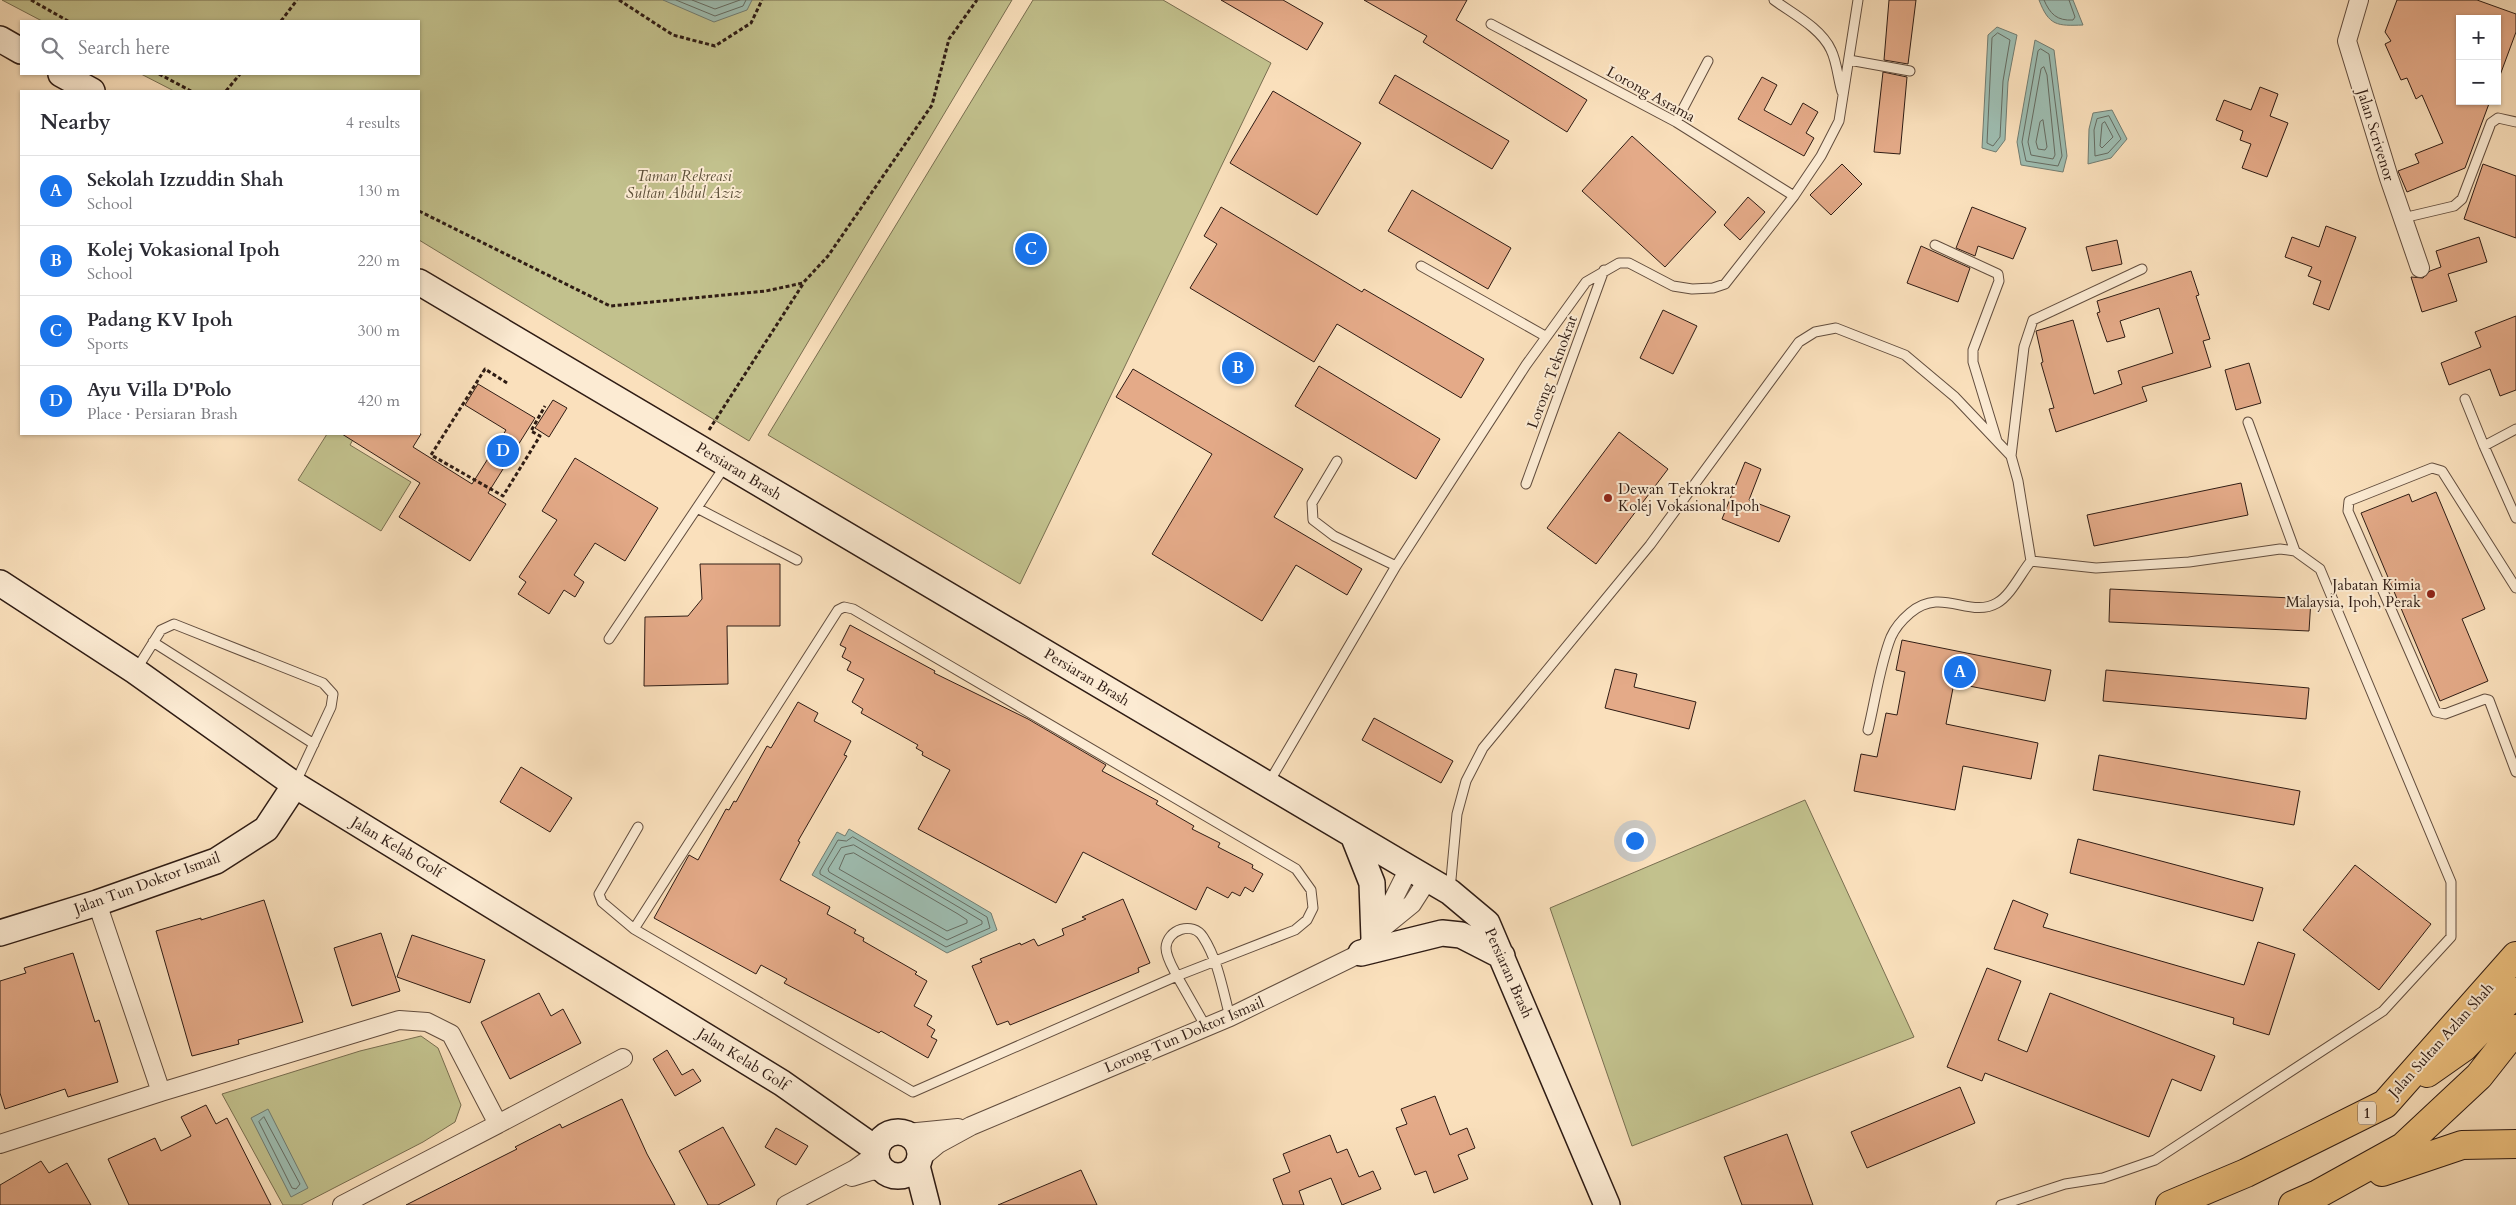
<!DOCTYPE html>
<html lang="en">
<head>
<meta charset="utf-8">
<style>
	:root { --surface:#fff; --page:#f2f2f3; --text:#2b2b33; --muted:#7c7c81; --line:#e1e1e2; --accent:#1a73e8 }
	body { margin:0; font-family:Cardo,serif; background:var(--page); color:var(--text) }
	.controls { position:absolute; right:15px; top:15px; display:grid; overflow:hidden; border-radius:0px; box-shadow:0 1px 4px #0004 }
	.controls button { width:45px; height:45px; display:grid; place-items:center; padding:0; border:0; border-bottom:1px solid var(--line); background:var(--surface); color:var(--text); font:25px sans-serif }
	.you { position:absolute; left:1634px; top:840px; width:18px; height:18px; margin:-12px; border:4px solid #fff; border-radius:50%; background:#1a73e8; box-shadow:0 0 0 8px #1a73e833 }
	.badge { display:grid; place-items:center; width:32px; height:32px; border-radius:50%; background:var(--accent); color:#fff; font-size:16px; font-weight:700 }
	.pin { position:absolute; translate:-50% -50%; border:2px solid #fff; box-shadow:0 1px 5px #0006 }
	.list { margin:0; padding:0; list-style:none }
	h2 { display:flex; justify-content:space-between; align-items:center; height:65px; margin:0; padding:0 20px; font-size:21px }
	h2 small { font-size:16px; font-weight:400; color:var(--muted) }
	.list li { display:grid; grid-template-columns:32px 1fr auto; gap:15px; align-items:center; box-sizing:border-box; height:70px; padding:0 20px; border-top:1px solid var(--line) }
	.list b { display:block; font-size:19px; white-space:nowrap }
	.list p { margin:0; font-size:16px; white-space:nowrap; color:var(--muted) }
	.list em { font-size:16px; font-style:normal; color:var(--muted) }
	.icon { flex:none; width:28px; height:28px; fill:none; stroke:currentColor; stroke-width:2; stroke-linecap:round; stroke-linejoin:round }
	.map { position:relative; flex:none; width:2516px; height:1205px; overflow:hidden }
	.search { position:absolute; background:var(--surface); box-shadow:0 1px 4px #0004; left:20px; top:20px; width:400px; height:55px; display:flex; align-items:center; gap:12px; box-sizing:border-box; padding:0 18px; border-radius:0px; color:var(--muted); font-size:19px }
	.panel { position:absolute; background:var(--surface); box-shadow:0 1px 4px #0004; left:20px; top:90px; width:400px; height:345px; border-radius:0px }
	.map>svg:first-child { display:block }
</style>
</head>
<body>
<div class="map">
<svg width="2516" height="1205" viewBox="0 0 2516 1205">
	<rect width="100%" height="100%" fill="#fae0bc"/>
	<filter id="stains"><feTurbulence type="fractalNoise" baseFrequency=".004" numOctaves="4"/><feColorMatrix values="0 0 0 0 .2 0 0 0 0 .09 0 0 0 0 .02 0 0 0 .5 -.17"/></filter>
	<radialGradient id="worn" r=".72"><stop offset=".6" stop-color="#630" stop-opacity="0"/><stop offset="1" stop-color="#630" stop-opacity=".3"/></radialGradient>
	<path fill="#c2c18d" stroke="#786e50" d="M2 0H1012L749 441 419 240V91H174L141 74H419V21H42Z
		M1033 0H1163L1271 63 1020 584 768 435Z
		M327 434H356L350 445 411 482 381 531 298 480Z
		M1805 800 1914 1037 1632 1146 1550 908Z
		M421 1036 438 1048 461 1105 455 1122 423 1142 301 1205H283L222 1094 360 1051Z"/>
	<path fill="#9ebdb1" stroke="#727d72" d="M663 0H752L747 10 714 22Z
		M2039 0H2073L2083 25C2057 26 2049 26 2039 0Z
		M1997 27 2017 35 2008 82 2005 140 1996 152 1982 148 1988 35Z
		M2035 40 2054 50 2067 156 2063 172 2021 165 2017 142Z
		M2112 110 2127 139 2111 158 2088 164 2089 129 2093 113Z
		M849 829 991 913 997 930 947 953 812 875 837 832 845 836Z
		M268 1109 308 1188 291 1197 251 1118Z"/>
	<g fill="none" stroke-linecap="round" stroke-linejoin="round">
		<path stroke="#666c62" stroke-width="1" d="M676 0 715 16 743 6 746 0
			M692 0 715 9 740 0
			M2044 0C2050 14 2057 21 2073 20L2075 17 2069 0
			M1998 33 2010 40 2003 81 2000 137 1993 146 1987 143 1992 38Z
			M2041 49 2049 54 2062 156 2058 166 2026 161 2022 142 2038 51Z
			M2044 67 2047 75 2055 155 2053 159 2031 155 2028 142 2041 69Z
			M2109 116 2121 139 2108 153 2095 156 2094 130 2097 119Z
			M2043 120 2047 147 2045 150 2038 149 2036 142 2040 122Z
			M2105 122 2113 137 2102 148 2100 146 2102 124Z
			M853 837 987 917 990 928 946 947 820 874V871L838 840 846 841Z
			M854 845 982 921V924L947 940 829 872 828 869 841 848Z
			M854 853 958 914 967 920V923L947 931 839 869 845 855Z
			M264 1117 300 1184 296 1189 292 1188 259 1122Z"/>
	</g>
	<path fill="#e4aa88" stroke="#2f1c14" d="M1221 0H1283L1323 23 1307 50Z
		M1364 0H1467L1456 20 1587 100 1567 132 1423 42 1427 36Z
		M1889 0H1916L1908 64 1884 60Z
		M2397 0H2477L2516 14V32L2499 78 2497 19H2460V101H2490L2465 168 2407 192 2398 171 2419 163 2415 154 2443 143 2422 95 2416 99 2407 78 2401 80 2385 44 2391 41 2385 32Z
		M1883 72 1907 77 1900 154 1874 152Z
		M1395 75 1509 141 1492 169 1379 103Z
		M1762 77 1777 85 1764 110 1791 125 1803 103 1818 112 1806 133 1814 138 1804 156 1738 119Z
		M2260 87 2278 94 2270 116 2288 123 2267 177 2242 168 2251 144 2240 140 2243 131 2216 120 2224 100 2251 110Z
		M1273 91 1361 143 1317 215 1230 163Z
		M1632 136 1716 212 1665 267 1582 191Z
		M1842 164 1862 184 1831 215 1810 195Z
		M2483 164 2516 176V238L2464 219Z
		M1412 190 1511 248 1488 289 1388 231Z
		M1748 197 1765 212 1740 240 1724 225Z
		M1221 207 1362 292 1364 289 1484 359 1461 398 1337 324 1314 362 1190 288 1217 244 1204 236Z
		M1972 207 2026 228 2013 259 1978 246 1975 256 1956 248Z
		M2326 226 2356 237 2329 310 2313 304 2321 281 2308 276 2312 267 2285 257 2292 237 2319 247Z
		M2479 237 2487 262 2448 274 2457 301 2422 312 2411 277 2423 278 2430 271 2441 267 2436 251Z
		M2117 240 2122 264 2092 271 2086 247Z
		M1921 246 1970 268 1958 302 1907 283Z
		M2191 271 2199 295 2196 296 2210 339 2203 341 2211 367 2142 387 2147 401 2056 432 2049 409 2054 408 2041 363 2043 362 2036 331 2073 320 2094 394 2122 384 2118 371 2173 353 2159 308 2120 321 2125 337 2107 342 2097 313 2100 312 2097 301Z
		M1663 310 1697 326 1673 374 1640 358Z
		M2516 316V390L2500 396 2490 369 2449 385 2441 363 2481 347 2475 332Z
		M2249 363 2261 403 2236 410 2225 370Z
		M1319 366 1440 439 1416 479 1295 406Z
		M1133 369 1303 469 1274 517 1362 569 1347 595 1296 565 1262 621 1152 554 1212 454 1116 397Z
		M478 384 535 418 488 493 506 504 470 561 399 517 420 483 342 434H421L413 447 472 484 506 430 465 405Z
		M553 400 567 408 549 437 535 428Z
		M1619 432 1668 469 1596 564 1547 528Z
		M575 458 658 508 625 561 595 543 574 575 584 582 575 597 564 590 549 614 518 594 526 582 519 577 557 520 542 511Z
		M1745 462 1761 469 1749 500 1790 516 1779 542 1722 519Z
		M2241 483 2248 515 2094 546 2087 515Z
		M2436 492 2485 609 2462 619 2488 681 2440 701 2361 513 2409 494 2412 502Z
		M700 564H780V626H727L728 684 644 686 645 617 688 616 702 599Z
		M2110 589 2311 599 2309 631 2109 622Z
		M850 625 935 671 934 673 1028 719 1106 765 1102 771 1158 801 1156 804 1194 826 1192 829 1220 843 1218 847 1253 865 1252 868 1263 874 1253 892 1245 887 1240 896 1232 892 1228 898 1207 887 1196 910 1083 852 1056 903 918 829 950 770 922 755 923 752 916 748 918 745 861 713 863 709 852 702 864 679 847 670 851 662 842 657 846 648 840 645Z
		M1902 640 2051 670 2045 701 1954 683 1946 724 2038 743 2031 779 1963 766 1955 810 1854 791 1861 754 1877 757 1886 713 1897 715 1905 672 1896 670Z
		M1615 669 1637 674 1634 687 1696 702 1689 729 1605 708Z
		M2106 670 2309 688 2306 719 2103 701Z
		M798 702 818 713 814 721 851 741 844 755 847 756 798 841 800 842 780 880 830 907 827 914 856 930 854 933 864 938 863 941 917 972 915 974 927 981 914 1006 932 1016 927 1025 935 1030 931 1037 937 1040 928 1058 881 1031 879 1033 784 983 787 979 761 965 756 974 654 918 689 855 698 860 726 809 729 810 734 801 736 802 767 746 771 748Z
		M1374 718 1453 761 1441 783 1362 740Z
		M2099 755 2300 791 2294 825 2093 790Z
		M521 767 572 798 550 832 500 802Z
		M2078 839 2263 888 2253 921 2070 873Z
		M2355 865 2431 924 2379 990 2303 930Z
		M1123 899 1150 963 1138 968 1139 972 1081 996 1010 1025 1008 1021 997 1025 972 966 982 962 980 959 1020 943 1021 945 1034 939 1038 946 1064 935 1062 929 1086 919 1082 917Z
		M264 900 303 1022 238 1040 239 1044 192 1056 156 931 201 918V920Z
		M2013 900 2048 914 2043 927 2244 985 2258 942 2295 954 2269 1035 2233 1024 2234 1018 1994 949Z
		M381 933 400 991 352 1006 334 948Z
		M412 935 485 960 470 1003 397 977Z
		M73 953 95 1022 99 1020 118 1082 68 1097 65 1089 5 1109 0 1093V981L26 973 24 968Z
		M1987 968 2021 981 1998 1040 2027 1052 2050 993 2215 1056 2201 1091 2172 1079 2149 1137 1985 1073 1982 1081 1947 1067Z
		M539 993 551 1016 563 1009 581 1043 510 1079 481 1022Z
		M667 1050 682 1075 693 1069 701 1081 675 1096 653 1059Z
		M1960 1087 1975 1123 1867 1168 1851 1132Z
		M1435 1096 1450 1135 1467 1128 1475 1148 1458 1155 1468 1179 1434 1193 1426 1171 1415 1175 1396 1128 1407 1124 1401 1109Z
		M622 1099 647 1154 675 1205H406L517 1149 515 1147 560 1124 562 1128Z
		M206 1105 216 1124 227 1118 271 1205H129L108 1159 155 1138 161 1151 191 1136 181 1117Z
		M723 1127 755 1185 718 1205H708L679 1151Z
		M776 1128 808 1146 796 1165 765 1147Z
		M1787 1134 1813 1205H1742L1724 1157Z
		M1330 1135 1337 1153 1347 1149 1359 1177 1373 1171 1381 1189 1342 1205 1331 1178 1299 1191 1304 1205H1283L1273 1179 1290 1172 1283 1154Z
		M41 1161 49 1173 67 1163 91 1205H0V1185Z
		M1081 1170 1097 1205H998Z"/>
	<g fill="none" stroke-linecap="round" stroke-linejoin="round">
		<g stroke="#624d3e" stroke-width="11">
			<path id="lane" d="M1774 0C1793 14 1821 28 1831 50 1837 62 1838 79 1842 92
				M1491 24 1676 122 1794 196
				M1849 60 1910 71
				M1676 122 1708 61
				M2403 218 2454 206 2462 199 2491 123 2498 118 2516 122
				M1935 245 1998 274 1999 281 1973 350V362L1997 441
				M1421 266 1545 336
				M2465 399 2484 446
				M2248 422 2295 551
				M2516 429 2484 446 2516 518
				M2011 456 2024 347 2033 320 2142 269
				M1337 461 1312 503 1313 520 1334 536 1396 566
				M1526 484 1604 270
				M697 508 797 560
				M2516 588 2442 471 2432 468 2349 501 2348 511 2436 712 2445 714 2485 699 2489 700 2516 772
				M609 639 725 466
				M153 642 314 744
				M136 670 161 630 174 624 323 683 333 694 331 707 295 784
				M1268 784 1396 566 1526 365 1586 282 1619 263H1629L1673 286 1692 289 1713 288 1725 284 1794 196 1821 156 1839 121 1858 0
				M1450 890 1457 814 1466 781 1483 748 1650 545 1799 342 1815 332 1836 328 1905 355 1955 397 2011 456 2018 481 2031 561C2021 573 2011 595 1997 603 1969 619 1942 586 1910 613 1903 619 1895 628 1891 637 1880 664 1875 702 1868 730
				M634 929 602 902 599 894 638 827
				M1206 1027 1177 976 913 1092 634 929 838 610 844 607 853 609 1296 869 1311 890 1313 908 1307 920 1295 930 1177 976C1173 968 1166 957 1166 948 1167 929 1193 921 1203 937 1218 960 1223 991 1230 1017
				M2001 1205 2065 1184 2103 1178 2155 1160 2383 1011 2451 937V882L2320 569 2295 551 2280 549 2189 562 2096 568 2031 561"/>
		</g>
		<g stroke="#624d3e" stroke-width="20">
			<path id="street" d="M2359 0 2347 41 2389 178 2420 268
				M97 903 161 1092 399 1020 427 1022 451 1034 498 1124 623 1058
				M1385 926 1392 902 1409 868
				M907 1133 958 1128
				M0 1144 161 1092
				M920 1159 938 1144 971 1126 1230 1017 1361 953 1385 926 1412 904 1428 879
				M852 1177 871 1171 883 1170
				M342 1205 498 1124
				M786 1205 855 1169 876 1154"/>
		</g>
		<g stroke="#2f1c14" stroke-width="28">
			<path id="secondary" d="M0 39 21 51
				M61 74 92 91
				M419 282 1409 868 1450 892 1487 923 1607 1205
				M0 583 135 671 295 785 782 1083 876 1149
				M1353 835 1372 883 1374 939
				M0 933 97 903 216 861 266 829 295 785
				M1361 953 1442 933 1461 935 1502 956
				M876 1154a22 22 0 1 1 44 0a22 22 0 1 1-44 0Z
				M917 1166 927 1205"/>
		</g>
		<g stroke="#2f1c14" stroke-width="30">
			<path id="primary" d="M2427 1073 2464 1047 2516 992
				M2382 1172 2462 1145 2516 1144
				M2170 1205 2246 1173 2385 1104 2516 956
				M2293 1205 2318 1194 2403 1147 2479 1076 2516 1029"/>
		</g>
		<path stroke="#2f1c14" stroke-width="3" stroke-dasharray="4 2.5" stroke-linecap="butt" d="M31 0 68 21
			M619 0 673 35 715 46 751 23 762 0
			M281 21 297 0
			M159 74 191 91
			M226 91 240 74
			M419 211 610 306 766 291 803 283 828 256 932 105 949 39 977 0
			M507 383 485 369 431 455 503 496 540 436 531 431 545 406
			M709 430 803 284"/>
		<use href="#lane" stroke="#fcebd3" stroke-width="9"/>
		<use href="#street" stroke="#fcebd3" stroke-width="18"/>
		<use href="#secondary" stroke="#fcebd3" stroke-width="25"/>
		<use href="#primary" stroke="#edc07e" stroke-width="28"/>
	</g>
	<g fill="#8f2418" stroke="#fcebd3" stroke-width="2">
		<circle cx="1608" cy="498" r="5"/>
		<circle cx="2431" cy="594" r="5"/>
	</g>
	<g text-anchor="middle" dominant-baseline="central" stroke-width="4" stroke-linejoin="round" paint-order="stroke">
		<rect fill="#fcebd3" stroke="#6c5a4d" stroke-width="1" x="2358" y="1101.5" width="18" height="23" rx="4"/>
		<g font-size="14" font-weight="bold" fill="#2f1c14">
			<text x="2367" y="1113">1</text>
		</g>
		<g font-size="15" fill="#2f1c14" stroke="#fcebd3">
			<text transform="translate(1651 94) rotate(29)">Lorong Asrama</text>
			<text transform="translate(2376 135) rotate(73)">Jalan Scrivenor</text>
			<text transform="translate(1552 372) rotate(-70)">Lorong Teknokrat</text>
			<text transform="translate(739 471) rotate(31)">Persiaran Brash</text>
			<text transform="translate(1087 677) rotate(31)">Persiaran Brash</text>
			<text transform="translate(397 847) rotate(31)">Jalan Kelab Golf</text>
			<text transform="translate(147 883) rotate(-20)">Jalan Tun Doktor Ismail</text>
			<text transform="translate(1509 973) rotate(66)">Persiaran Brash</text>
			<text transform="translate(1184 1035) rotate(-23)">Lorong Tun Doktor Ismail</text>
			<text transform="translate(2441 1040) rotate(-48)">Jalan Sultan Azlan Shah</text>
			<text transform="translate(743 1059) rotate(32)">Jalan Kelab Golf</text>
		</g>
		<g font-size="15" font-style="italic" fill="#5b4e38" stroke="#fcebd3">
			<text x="684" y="176">Taman Rekreasi<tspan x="684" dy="17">Sultan Abdul Aziz</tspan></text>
		</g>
		<g font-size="15" fill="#2f1c14" stroke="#fcebd3" text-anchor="start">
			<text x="1618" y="489">Dewan Teknokrat<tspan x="1618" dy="17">Kolej Vokasional Ipoh</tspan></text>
			<text x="2421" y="585" text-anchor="end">Jabatan Kimia<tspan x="2421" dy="17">Malaysia, Ipoh, Perak</tspan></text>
		</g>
	</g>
	<rect width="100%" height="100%" filter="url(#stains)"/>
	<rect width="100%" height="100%" fill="url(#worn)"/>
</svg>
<div class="controls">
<button>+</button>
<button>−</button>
</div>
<div class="you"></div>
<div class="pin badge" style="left:1960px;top:672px">A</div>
<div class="pin badge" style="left:1238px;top:368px">B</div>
<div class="pin badge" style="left:1031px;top:249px">C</div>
<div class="pin badge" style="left:503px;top:451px">D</div>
<div class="search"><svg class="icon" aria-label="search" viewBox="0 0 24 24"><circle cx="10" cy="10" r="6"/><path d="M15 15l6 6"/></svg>Search here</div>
<section class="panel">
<h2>Nearby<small>4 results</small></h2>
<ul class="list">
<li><span class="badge">A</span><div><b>Sekolah Izzuddin Shah</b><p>School</p></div><em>130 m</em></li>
<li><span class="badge">B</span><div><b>Kolej Vokasional Ipoh</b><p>School</p></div><em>220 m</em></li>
<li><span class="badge">C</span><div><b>Padang KV Ipoh</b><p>Sports</p></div><em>300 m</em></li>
<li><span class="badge">D</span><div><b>Ayu Villa D'Polo</b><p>Place · Persiaran Brash</p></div><em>420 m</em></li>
</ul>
</section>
</div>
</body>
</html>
